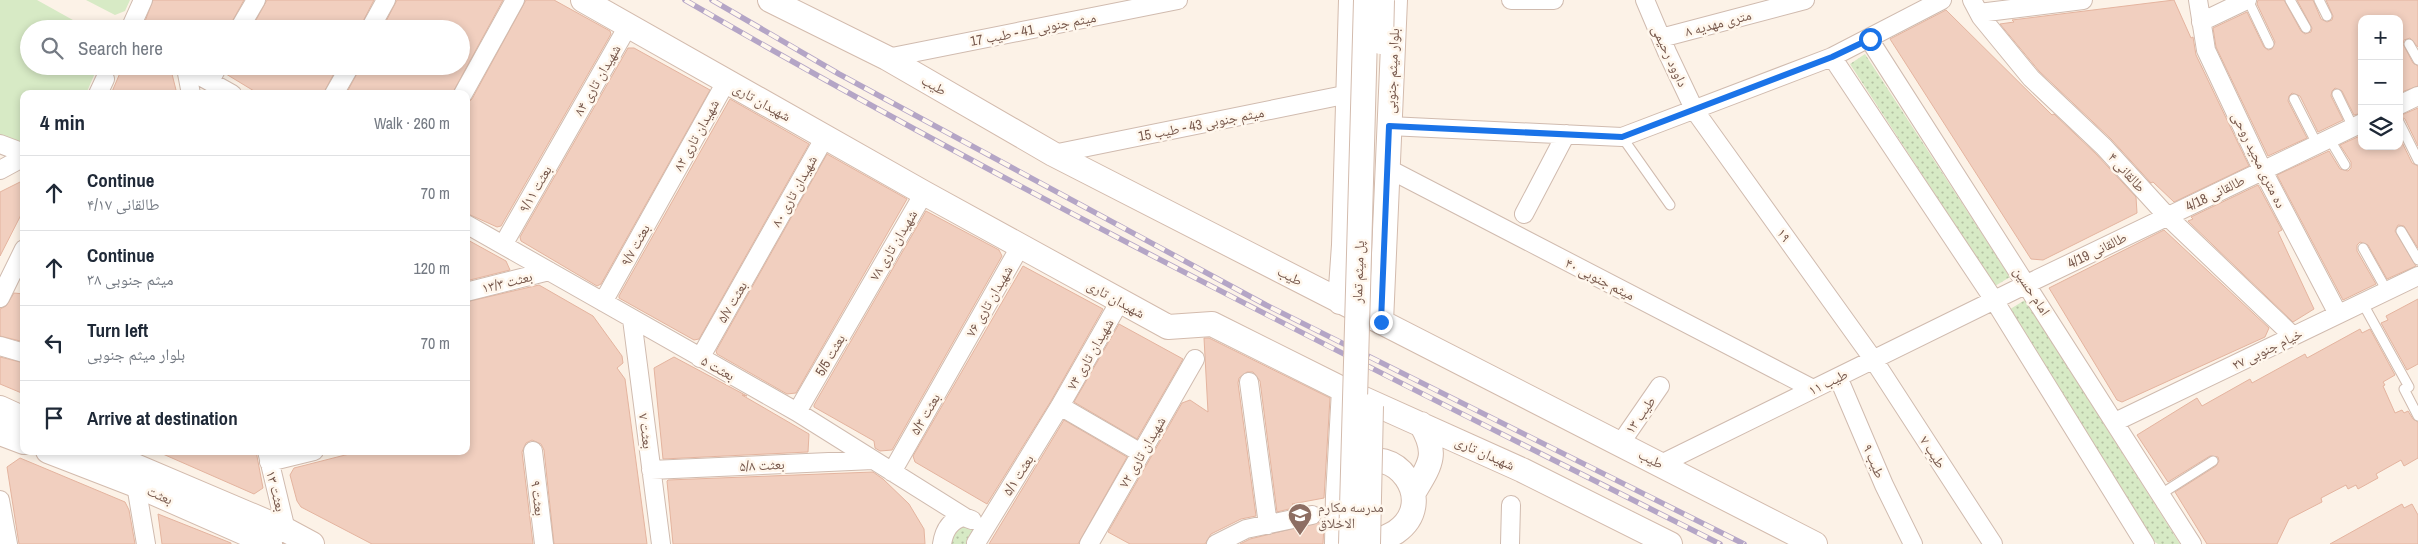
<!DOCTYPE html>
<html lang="en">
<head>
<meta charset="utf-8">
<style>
	:root { --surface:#fff; --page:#f2f2f3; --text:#1f2937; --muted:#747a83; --line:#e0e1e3 }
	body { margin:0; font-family:"Archivo Narrow","Noto Naskh Arabic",sans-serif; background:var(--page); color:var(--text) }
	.controls { position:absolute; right:15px; top:15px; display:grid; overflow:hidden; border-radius:10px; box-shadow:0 2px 8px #0003 }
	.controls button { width:45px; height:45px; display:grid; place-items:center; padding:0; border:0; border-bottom:1px solid var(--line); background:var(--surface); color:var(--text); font:25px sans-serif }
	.stop { position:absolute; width:15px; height:15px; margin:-11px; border:4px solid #1a73e8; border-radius:50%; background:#fff }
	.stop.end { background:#1a73e8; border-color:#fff; box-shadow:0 1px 5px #0008 }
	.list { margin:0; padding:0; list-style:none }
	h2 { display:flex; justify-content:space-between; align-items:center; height:65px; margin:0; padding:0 20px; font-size:21px }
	h2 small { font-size:16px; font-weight:400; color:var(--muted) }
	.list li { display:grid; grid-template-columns:32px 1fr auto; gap:15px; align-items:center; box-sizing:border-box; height:75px; padding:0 20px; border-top:1px solid var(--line) }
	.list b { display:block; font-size:19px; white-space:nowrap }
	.list p { margin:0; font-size:16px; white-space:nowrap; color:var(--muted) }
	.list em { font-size:16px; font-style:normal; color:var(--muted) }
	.icon { flex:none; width:28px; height:28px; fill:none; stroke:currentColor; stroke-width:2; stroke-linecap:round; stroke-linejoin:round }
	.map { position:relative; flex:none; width:2418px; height:544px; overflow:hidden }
	.search { position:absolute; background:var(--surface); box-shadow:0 2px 8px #0003; left:20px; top:20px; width:450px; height:55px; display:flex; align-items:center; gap:12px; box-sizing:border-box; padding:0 18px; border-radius:28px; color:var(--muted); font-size:19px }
	.panel { position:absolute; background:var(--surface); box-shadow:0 2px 8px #0003; left:20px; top:90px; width:450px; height:365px; border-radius:10px }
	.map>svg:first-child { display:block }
</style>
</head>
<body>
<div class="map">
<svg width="2418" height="544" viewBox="0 0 2418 544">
	<defs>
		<pattern id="grass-dots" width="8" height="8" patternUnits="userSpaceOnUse" patternTransform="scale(1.25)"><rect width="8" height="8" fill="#d7eac5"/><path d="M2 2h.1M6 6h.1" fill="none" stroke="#b3c0a2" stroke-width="1.8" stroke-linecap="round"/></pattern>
	</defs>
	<rect width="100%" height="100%" fill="#fcf2e7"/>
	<path fill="url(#grass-dots)" d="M1865 54 2010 277 1995 286 1850 64Z
		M2025 300 2180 544H2158L2151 540 2007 311Z
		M957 523 974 528 973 544H944Z"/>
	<path fill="#d7eac5" d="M0 0H37L89 29H29V66H98L86 94H24V144L0 135Z
		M86 0H130L125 11 115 15Z"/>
	<path fill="#f1cfbf" stroke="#e4b49f" d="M153 0H244L228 29H146L144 24Z
		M267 0H374L359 29H251Z
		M397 0H503L452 94H346L361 66H461V29H382Z
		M526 0H554L610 31 611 34 501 226 497 227 466 213V105L472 99Z
		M2174 0 2191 38 2193 37 2196 55 2249 166 2174 202 2153 182 2151 183 2111 139 2039 71 2000 24 2014 22 2012 20Z
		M2258 0H2284L2301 31 2305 34 2311 32 2312 28 2297 0H2313L2321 19 2327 22 2332 20 2333 16 2326 0H2418V47L2410 38 2404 40 2403 44 2413 63 2418 66V86L2399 93V19H2362V113L2354 115 2342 91 2335 88 2332 91 2331 96 2343 120 2318 132 2300 96 2292 93 2289 96 2288 101 2307 138 2268 156 2216 47 2213 28 2247 12 2264 47 2268 50 2272 49 2275 42 2257 4Z
		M1946 10 2052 115 2054 114 2096 154 2136 197 2137 213 2043 260 2031 259 1890 39Z
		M628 48H634L710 90 601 284 597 286 521 241 520 237Z
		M123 66H170L177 94H111Z
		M229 66H338L323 94H259L226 74Z
		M730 99 809 144 699 339 694 340 619 298V296Z
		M2418 108V146L2405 119 2399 116Z
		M2362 135V146H2399V136L2412 163 2418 166V248L2404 226 2398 225 2395 231 2416 266 2387 279 2368 245 2360 242 2357 245V251L2376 284 2343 300 2277 175 2329 151 2340 169 2348 171 2351 168V162L2340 145Z
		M827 154 907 199 796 393 787 394 717 354 716 351Z
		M24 180V209L0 256V192Z
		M2258 185 2282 230 2278 232 2314 309 2293 322 2188 221 2193 219 2191 217Z
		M926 211 999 250 1002 256 892 450 880 451 875 448 874 441 814 407V405Z
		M2164 230 2269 328 2265 337 2122 402 2117 400 2049 288Z
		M466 239 506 261 510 270 466 281Z
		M1023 266 1103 309 1051 401 987 504 915 462 913 456Z
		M539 285 593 316 622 356 623 363 617 368 625 379 647 544H554L544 450 541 444 532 440 526 443 522 452 533 544H372L301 507 297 501 290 475 294 468 361 451H466V302Z
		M14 293 24 294V342L0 336V309L6 306Z
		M2418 299V364L2407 370 2381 323 2388 320 2386 316Z
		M1119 324 1183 359 1137 439 1074 402Z
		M2360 329 2362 333 2370 329 2395 375 2383 382 2385 385 2383 386 2395 413 2402 410 2404 413 2408 411 2413 419 2418 422V458L2404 466 2401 460 2376 474 2378 478 2358 489 2356 485 2348 489 2346 485 2321 498 2322 502 2289 519 2277 544H2207L2175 492 2216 466 2219 461 2218 457 2210 456 2168 482 2137 435 2197 398 2202 406 2250 379 2252 383 2305 354 2307 358Z
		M1204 338H1209L1330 398 1324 498 1292 504 1297 507 1277 512 1260 381 1253 372H1247L1239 378 1238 383 1256 516 1241 519 1211 534 1205 544H1130L1108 532 1182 403 1190 400 1208 412Z
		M0 357 24 363V394L0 384Z
		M674 357 747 396 742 395 809 434 808 452 663 459 654 368Z
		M1064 420 1127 457 1078 544H989Z
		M156 451H256L263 488 254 494Z
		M20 458 125 502 129 510 135 544H19L7 467Z
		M873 472 883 479 909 504 924 529 925 544H673L667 481 668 480Z
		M2402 504 2404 508 2412 504 2418 515V544H2330Z
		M158 514 231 543V544H162Z
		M1319 522 1324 525 1323 544H1240L1250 539Z"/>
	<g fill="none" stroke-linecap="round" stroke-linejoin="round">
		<g stroke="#d0bbaf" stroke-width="11">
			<path id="lane" d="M2248 0 2269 44
				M2290 0 2306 28
				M2319 0 2327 16
				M2409 44 2418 60
				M2337 94 2353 127
				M2294 99 2317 144
				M2399 122 2418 160
				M1622 137 1670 205
				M2329 138 2345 165
				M2401 231 2418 260
				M2363 248 2387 291
				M2362 302 2409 387
				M2404 389 2418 416
				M2161 494 2213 461"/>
		</g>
		<g stroke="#d0bbaf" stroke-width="20">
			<path id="street" d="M1511 0H1554
				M1645 0 1667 52 1695 111 1873 359 1993 544
				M1972 0 1981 17 2031 78 2104 147 2167 216 2293 336
				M2198 0 2206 50 2262 169 2338 314
				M1979 13 2083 0
				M2201 22 2247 0
				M130 29 143 0
				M239 29 256 0
				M370 29 386 0
				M1661 38 1805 0
				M1869 39 2192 544
				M1832 57 1994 300 2145 544
				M887 58 1178 0
				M182 66 232 94
				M186 68 191 94
				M210 81 218 66
				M98 94 105 79
				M334 94 350 66
				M463 94 515 0
				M2399 105 2418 96
				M1389 126 1622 137 1832 57 1942 0
				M0 144 24 153
				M1053 154 1349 94
				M1387 168 1813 389
				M0 170 24 157
				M1524 214 1566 134
				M466 224 797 412 966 518
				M503 245 628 26
				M466 292 549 271
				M0 298 24 249
				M603 302 726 82
				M632 319 661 544
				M0 346 24 353
				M700 358 825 137
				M1838 377 1884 485 1913 544
				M1249 382 1268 525
				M1060 406 1141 453
				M797 412 924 193
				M2115 422 2418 276
				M1620 444 1660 386
				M267 451 286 530
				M533 451 544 544
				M269 462 314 451
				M1661 464 2027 284 2362 123
				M651 470 873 460
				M892 472 1021 245
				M136 485 146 544
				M0 500 8 544
				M976 543 1060 406 1120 301
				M942 544C944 531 950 520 964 517L972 520
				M1089 544 1195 359
				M1216 544 1246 529 1312 515
				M1510 544 1511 505"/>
		</g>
		<g stroke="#d3bbad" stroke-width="26">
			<path id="secondary" d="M583 0 924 193 1168 327 1212 324 1344 390 1522 470 1670 544
				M770 0 887 58 1053 154 1815 544
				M1340 302 1344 245 1351 0
				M1381 322 1395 0
				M0 408 24 419
				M0 433 24 442
				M48 451 136 485 270 544
				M100 451 286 530 312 544
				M1414 492C1430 465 1439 454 1421 424
				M1338 496C1343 486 1347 474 1356 467 1393 440 1440 501 1396 532 1391 535 1384 538 1378 541V544
				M1337 544 1338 496 1344 390"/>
		</g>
		<use href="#lane" stroke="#fff" stroke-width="9"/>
		<use href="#street" stroke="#fff" stroke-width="18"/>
		<use href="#secondary" stroke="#fff" stroke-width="24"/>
		<g stroke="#b4a5c6" stroke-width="5.5">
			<path id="rail" d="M685 0C1022 196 1372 368 1720 544
				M712 0 839 74 1266 305 1744 544"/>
		</g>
		<use href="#rail" stroke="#fff7ed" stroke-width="4" stroke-dasharray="11" stroke-linecap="butt"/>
		<g stroke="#d3bbad" stroke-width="26" stroke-linecap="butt">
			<path id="secondary-bridge" d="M1381 42 1382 0
				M1351 544 1366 0
				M1368 544 1371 406"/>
		</g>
		<use href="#secondary-bridge" stroke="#fff" stroke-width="24"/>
	</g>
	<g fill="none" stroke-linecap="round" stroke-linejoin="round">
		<path stroke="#1a73e8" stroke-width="6" d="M1381 322 1389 126 1622 137 1832 57 1870 39"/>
	</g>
	<defs>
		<g id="school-pin" transform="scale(1.25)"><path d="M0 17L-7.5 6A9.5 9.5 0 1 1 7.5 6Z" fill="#8d6e63" stroke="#fff7ed"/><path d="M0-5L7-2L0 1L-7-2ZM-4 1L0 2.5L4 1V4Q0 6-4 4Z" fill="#fff"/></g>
	</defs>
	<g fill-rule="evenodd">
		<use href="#school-pin" x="1300" y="515"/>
	</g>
	<g text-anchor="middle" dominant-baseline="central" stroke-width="5" stroke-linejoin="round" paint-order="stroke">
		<g font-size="14" fill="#76574b" stroke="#fff7ed">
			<text transform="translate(1718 23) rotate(-15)">۸ متری مهدیه</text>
			<text transform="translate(1033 29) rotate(-11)">میثم جنوبی 41 - طیب 17</text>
			<text transform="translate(1670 56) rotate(65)">داوود رحیمی</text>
			<text transform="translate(1392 71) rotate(-87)">بلوار میثم جنوبی</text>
			<text transform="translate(597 80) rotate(-60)">شهیدان تاری ۸۴</text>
			<text transform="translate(934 85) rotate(30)">طیب</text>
			<text transform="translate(762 102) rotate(29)">شهیدان تاری</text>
			<text transform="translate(1201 124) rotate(-11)">میثم جنوبی 43 - طیب 15</text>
			<text transform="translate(696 135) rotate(-61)">شهیدان تاری ۸۲</text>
			<text transform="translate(2259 160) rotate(64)">ده متری مجید روحی</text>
			<text transform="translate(2127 172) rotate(48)">طالقانی ۴</text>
			<text transform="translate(535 189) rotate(-60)">بعثت ۹/۱۱</text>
			<text transform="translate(794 191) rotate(-61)">شهیدان تاری ۸۰</text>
			<text transform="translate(2215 193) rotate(-26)">طالقانی 4/18</text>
			<text transform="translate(1784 235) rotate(54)">۱۹</text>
			<text transform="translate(635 245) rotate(-61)">بعثت ۹/۷</text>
			<text transform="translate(893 245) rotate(-59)">شهیدان تاری ۷۸</text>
			<text transform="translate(2097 250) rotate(-26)">طالقانی 4/19</text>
			<text transform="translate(1358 272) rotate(-88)">پل میثم تمار</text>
			<text transform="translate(1290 276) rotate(27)">طیب</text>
			<text transform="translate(1600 279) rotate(27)">میثم جنوبی ۴۰</text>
			<text transform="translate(507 282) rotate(-14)">بعثت ۱۳/۳</text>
			<text transform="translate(2032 291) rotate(57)">امام حسین</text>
			<text transform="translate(1116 299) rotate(29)">شهیدان تاری</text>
			<text transform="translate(989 301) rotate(-60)">شهیدان تاری ۷۶</text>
			<text transform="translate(732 302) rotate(-60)">بعثت ۵/۷</text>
			<text transform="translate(2267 349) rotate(-26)">خیام جنوبی ۲۷</text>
			<text transform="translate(1090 354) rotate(-60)">شهیدان تاری ۷۴</text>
			<text transform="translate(830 355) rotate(-60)">بعثت 5/5</text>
			<text transform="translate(718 368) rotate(29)">بعثت ۵</text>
			<text transform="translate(1828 382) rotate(-26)">طیب ۱۱</text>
			<text transform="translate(925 414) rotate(-60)">بعثت ۵/۳</text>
			<text transform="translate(1640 415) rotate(-55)">طیب ۱۳</text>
			<text transform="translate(646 431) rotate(83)">بعثت ۷</text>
			<text transform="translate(1142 452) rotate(-60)">شهیدان تاری ۷۲</text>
			<text transform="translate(1933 452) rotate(57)">طیب ۷</text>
			<text transform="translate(1485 453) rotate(24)">شهیدان تاری</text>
			<text transform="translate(1651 459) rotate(27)">طیب</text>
			<text transform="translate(1874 461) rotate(67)">طیب ۹</text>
			<text transform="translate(762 465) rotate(-3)">بعثت ۵/۸</text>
			<text transform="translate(1018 475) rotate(-58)">بعثت ۵/۱</text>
			<text transform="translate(276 491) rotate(76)">بعثت ۱۳</text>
			<text transform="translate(160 495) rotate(24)">بعثت</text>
			<text transform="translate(538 498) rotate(83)">بعثت ۹</text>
		</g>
		<g font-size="14" fill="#785e54" stroke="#fff7ed" text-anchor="start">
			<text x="1318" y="507">مدرسه مکارم<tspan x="1318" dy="16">الاخلاق</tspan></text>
		</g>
	</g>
</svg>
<div class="controls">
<button>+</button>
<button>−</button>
<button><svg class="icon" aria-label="layers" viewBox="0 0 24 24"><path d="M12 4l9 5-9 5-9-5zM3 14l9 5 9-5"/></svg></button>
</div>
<div class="stop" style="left:1870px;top:39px"></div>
<div class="stop end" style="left:1381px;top:322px"></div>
<div class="search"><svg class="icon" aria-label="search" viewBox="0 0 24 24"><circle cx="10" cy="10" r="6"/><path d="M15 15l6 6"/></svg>Search here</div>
<section class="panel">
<h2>4 min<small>Walk · 260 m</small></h2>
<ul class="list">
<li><svg class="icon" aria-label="ahead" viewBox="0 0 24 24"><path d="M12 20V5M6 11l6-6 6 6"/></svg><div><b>Continue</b><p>طالقانی ۴/۱۷</p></div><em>70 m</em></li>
<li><svg class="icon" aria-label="ahead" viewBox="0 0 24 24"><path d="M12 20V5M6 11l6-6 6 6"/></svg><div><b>Continue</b><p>میثم جنوبی ۳۸</p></div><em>120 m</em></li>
<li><svg class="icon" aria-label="left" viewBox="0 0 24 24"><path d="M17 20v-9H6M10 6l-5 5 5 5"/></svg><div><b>Turn left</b><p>بلوار میثم جنوبی</p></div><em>70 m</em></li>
<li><svg class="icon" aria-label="arrive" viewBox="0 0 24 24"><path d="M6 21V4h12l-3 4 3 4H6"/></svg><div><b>Arrive at destination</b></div></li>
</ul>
</section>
</div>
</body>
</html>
